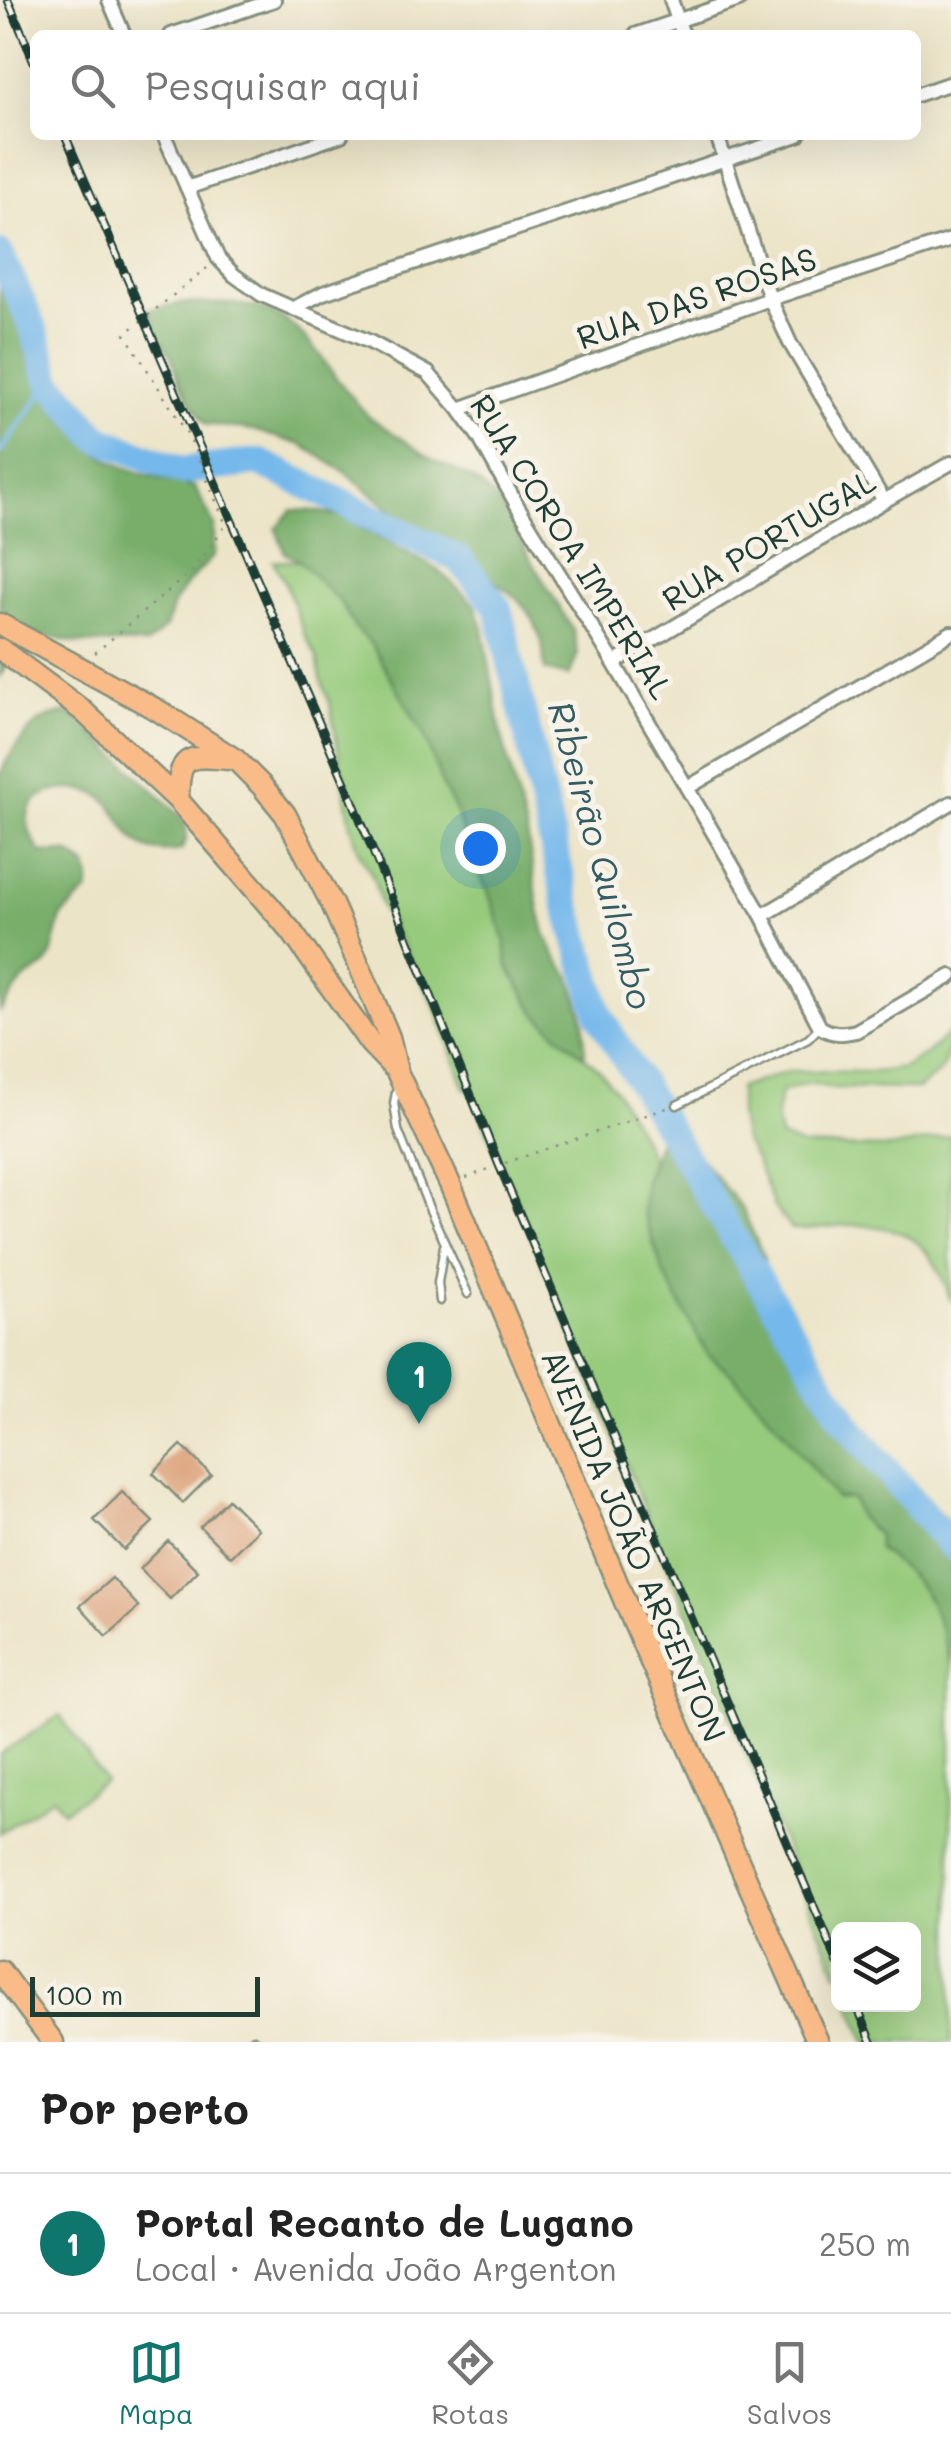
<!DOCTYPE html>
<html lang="pt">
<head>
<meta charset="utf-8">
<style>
	:root { --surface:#fff; --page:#f2f2f2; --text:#222; --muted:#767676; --line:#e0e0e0; --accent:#0f766e }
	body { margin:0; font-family:Mali,sans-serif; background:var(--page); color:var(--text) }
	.controls { position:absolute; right:30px; bottom:30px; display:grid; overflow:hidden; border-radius:15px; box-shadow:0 10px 40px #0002 }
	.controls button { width:90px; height:90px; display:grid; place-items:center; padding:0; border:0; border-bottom:2px solid var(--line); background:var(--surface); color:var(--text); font:50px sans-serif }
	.scale { position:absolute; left:30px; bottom:25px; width:230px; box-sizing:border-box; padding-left:10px; border:5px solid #1f3d34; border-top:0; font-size:28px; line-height:35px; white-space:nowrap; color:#1f3d34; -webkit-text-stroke:8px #f7f3e8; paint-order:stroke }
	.you { position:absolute; left:480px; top:848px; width:35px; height:35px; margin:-25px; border:8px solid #fff; border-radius:50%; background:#1a73e8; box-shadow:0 0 0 15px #1a73e833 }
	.badge { display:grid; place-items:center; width:65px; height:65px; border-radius:50%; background:var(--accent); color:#fff; font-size:32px; font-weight:700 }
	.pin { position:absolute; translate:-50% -82px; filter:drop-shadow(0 2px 5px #0008) }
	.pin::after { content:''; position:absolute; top:52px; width:35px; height:30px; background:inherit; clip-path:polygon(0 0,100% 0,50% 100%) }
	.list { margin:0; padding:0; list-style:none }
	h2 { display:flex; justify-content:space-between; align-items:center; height:130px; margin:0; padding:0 40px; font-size:42px }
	h2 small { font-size:32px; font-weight:400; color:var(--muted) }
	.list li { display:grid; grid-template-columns:65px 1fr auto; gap:30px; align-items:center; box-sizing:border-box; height:140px; padding:0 40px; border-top:2px solid var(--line) }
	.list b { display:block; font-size:38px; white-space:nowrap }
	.list p { margin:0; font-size:32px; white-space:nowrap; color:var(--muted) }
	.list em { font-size:32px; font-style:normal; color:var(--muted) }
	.icon { flex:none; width:55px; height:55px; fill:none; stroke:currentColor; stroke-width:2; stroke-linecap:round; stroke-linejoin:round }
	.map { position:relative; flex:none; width:951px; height:2042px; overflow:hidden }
	.search { position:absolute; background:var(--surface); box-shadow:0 10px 40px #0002; left:30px; right:30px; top:30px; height:110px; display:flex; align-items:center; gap:25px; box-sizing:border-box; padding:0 35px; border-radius:15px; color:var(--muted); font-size:38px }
	.sheet { height:270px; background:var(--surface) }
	nav { display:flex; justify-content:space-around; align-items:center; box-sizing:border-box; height:140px; border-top:2px solid var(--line); background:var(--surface); font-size:28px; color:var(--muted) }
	nav a { display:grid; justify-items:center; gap:5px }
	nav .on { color:var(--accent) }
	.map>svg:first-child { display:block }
</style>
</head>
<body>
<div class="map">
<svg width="951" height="2042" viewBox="0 0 951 2042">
	<rect width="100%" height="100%" fill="#f7f3e8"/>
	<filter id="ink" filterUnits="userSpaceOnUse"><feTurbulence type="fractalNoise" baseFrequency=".01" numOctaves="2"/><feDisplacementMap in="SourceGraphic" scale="20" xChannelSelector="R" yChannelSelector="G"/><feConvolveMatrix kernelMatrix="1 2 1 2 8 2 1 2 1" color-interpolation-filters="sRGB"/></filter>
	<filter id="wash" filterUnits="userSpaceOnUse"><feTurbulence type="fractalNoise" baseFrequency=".0048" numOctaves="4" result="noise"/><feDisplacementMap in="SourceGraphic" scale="40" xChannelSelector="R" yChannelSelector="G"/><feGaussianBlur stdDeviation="2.25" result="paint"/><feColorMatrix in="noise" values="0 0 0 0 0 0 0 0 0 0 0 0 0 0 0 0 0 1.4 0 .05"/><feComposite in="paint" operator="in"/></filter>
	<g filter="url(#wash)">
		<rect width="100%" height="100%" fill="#ece4c7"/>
		<path fill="#96ca7b" stroke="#5a8458" stroke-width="2.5" d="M273 561H300L341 603 354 626 372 645 425 737 443 787 456 810 473 865 487 888 495 911 504 938 508 966 535 1012 553 1030 598 1068 616 1091 642 1137 652 1160 645 1180 643 1211 663 1272 708 1355 731 1373 777 1424 836 1498H852L860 1518 878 1535V1549C930 1585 935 1606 951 1665V2042H866L851 2005 914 2004V1930H838V1975L470 1089 465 1088 435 1006 395 932 381 905 373 877 360 854 351 826 330 703 321 680 317 657 304 634 286 584Z
			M951 1032 950 1048 941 1071 918 1089 831 1088 809 1083 781 1092 776 1114 780 1137 803 1146 890 1148 951 1136V1301C932 1242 908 1224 846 1225 828 1226 810 1230 791 1229L774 1207 756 1161 743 1138 739 1115V1088L790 1071 876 1072 903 1068 926 1054Z
			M60 1715 105 1782 63 1811 53 1797 0 1833V1754Z"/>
		<path fill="#78ae6b" stroke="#4c7650" stroke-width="2.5" d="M0 250C25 287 24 319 38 359 41 368 48 377 52 386 90 465 115 468 195 487L214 525V555L186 585 173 604 166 627 147 644 77 643 26 632 0 676Z
			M182 303 235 304 261 308 284 319 302 334 320 355 336 378 369 417 430 458 473 479 495 498 509 516 532 562 573 630 578 654 569 676 545 670 542 642 533 619 517 598 454 552 405 522 349 475 302 445 253 430 206 424 192 404 179 380 171 356 158 336 148 310Z
			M292 510 317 511 343 517 438 570 475 605 483 628 501 733 527 833 539 910 545 933 555 955 570 976 578 1000 584 1023 585 1057 553 1030 535 1012 508 966 504 938 495 911 487 888 473 865 456 810 443 787 425 737 372 645 354 626 341 603 300 561 285 553 276 529Z
			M61 713 73 714 181 816C188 829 189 837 181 850 168 852 154 853 142 846 124 834 118 808 102 797 82 784 31 785 28 816 26 829 34 842 41 853L67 852 87 867 90 879 88 891 61 917 51 956 45 966 24 979 0 1011V776C4 761 25 732 38 723 45 718 53 715 61 713Z
			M673 1132 685 1139 743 1210 764 1258 769 1297 795 1344 846 1408 873 1448 951 1524V1665C935 1606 930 1585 878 1549V1535L860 1518 852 1498H836L777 1424 731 1373 708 1355 663 1272 643 1211 645 1180 661 1134Z"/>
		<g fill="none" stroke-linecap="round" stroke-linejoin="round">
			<path stroke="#75b8eb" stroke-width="5" d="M0 452 50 382"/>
			<path stroke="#75b8eb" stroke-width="28" d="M0 254 33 327 50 382 98 438 182 471 259 462 460 560 498 608 567 903 599 1015 846 1423 951 1546"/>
		</g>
		<g id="blocks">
			<path fill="#dca179" d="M181 1445 211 1475 183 1503 153 1473Z
				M122 1492 153 1522 124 1550 94 1520Z
				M228 1499 258 1529 230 1557 200 1527Z
				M168 1541 198 1571 170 1599 140 1569Z
				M112 1578 139 1607 107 1636 80 1606Z"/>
		</g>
	</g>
	<g filter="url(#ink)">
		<use href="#blocks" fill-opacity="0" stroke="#86907e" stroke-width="2.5"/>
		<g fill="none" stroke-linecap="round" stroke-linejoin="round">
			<g stroke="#86907e" stroke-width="11">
				<path id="service" d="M397 1087 394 1103 398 1130 429 1208 468 1294
					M677 1105 808 1039 819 1028
					M440 1301 438 1283 444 1246
					M245 2042 254 2039 258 2042"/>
			</g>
			<g stroke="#86907e" stroke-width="18">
				<path id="minor" d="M109 0 124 35
					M671 0 683 35
					M171 35 274 0
					M635 35 739 0
					M916 95 951 83
					M164 135 218 258 234 275 262 295 370 342 428 373 459 409 479 437 518 507 614 663 762 916 820 1027C833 1035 842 1034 856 1031L951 976
					M717 135 770 299 790 343 884 501
					M187 188 341 135
					M294 308 323 293 798 135
					M459 409 770 299 951 240
					M614 663 884 501 951 463
					M687 788 951 633
					M762 916 951 803"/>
			</g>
			<g stroke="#86907e" stroke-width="25">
				<path id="primary" d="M0 624 159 711 236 760 262 786 285 814 332 904 361 970 389 1037 397 1072 450 1184 636 1628 818 2042
					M0 649 83 711 178 800 292 932 370 1043 397 1071
					M178 800C179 755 186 755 229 759
					M0 1971 53 2042"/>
			</g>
			<path stroke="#86907e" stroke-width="2.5" stroke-dasharray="2.5 8" stroke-linecap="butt" d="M95 653 193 570 226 525 190 438 125 334 207 268
				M466 1178 499 1165 667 1108"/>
			<use href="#service" stroke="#fff" stroke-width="6"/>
			<use href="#minor" stroke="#fff" stroke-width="12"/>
			<use href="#primary" stroke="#f9bc89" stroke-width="20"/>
			<g stroke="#1f3d34" stroke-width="9">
				<path id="rail" d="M8 0 35 64
					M65 135 352 799 499 1165 838 1963
					M856 2004 872 2042"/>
			</g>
			<use href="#rail" stroke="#f7f3e8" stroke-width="5" stroke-dasharray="15" stroke-linecap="butt"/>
		</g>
	</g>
	<g text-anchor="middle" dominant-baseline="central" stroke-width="10" stroke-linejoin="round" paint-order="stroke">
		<g font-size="32" fill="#1f3d34" stroke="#f7f3e8">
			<text transform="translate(696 297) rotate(-19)">RUA DAS ROSAS</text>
			<text transform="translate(768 539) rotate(-31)">RUA PORTUGAL</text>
			<text transform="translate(573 546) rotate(58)">RUA COROA IMPERIAL</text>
			<text transform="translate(635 1545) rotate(67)">AVENIDA JOÃO ARGENTON</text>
		</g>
		<g font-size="35" font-style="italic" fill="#345c62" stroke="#f7f3e8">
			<text transform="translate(602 855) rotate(75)">Ribeirão Quilombo</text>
		</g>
	</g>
</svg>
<div class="controls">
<button><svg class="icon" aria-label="layers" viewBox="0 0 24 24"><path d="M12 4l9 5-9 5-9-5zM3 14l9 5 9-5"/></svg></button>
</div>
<div class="scale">100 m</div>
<div class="you"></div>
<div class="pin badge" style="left:419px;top:1424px">1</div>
<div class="search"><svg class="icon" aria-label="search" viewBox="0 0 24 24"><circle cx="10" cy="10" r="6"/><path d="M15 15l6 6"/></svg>Pesquisar aqui</div>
</div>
<section class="sheet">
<h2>Por perto<small></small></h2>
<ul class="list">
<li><span class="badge">1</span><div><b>Portal Recanto de Lugano</b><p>Local · Avenida João Argenton</p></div><em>250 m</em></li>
</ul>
</section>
<nav>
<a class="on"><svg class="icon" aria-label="map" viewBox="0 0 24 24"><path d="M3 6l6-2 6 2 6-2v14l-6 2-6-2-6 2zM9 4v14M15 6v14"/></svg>Mapa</a>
<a><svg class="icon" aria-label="directions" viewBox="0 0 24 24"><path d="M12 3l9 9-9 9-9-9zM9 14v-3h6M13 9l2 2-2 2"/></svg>Rotas</a>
<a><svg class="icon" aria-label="saved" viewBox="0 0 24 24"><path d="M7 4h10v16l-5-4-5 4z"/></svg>Salvos</a>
</nav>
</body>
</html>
